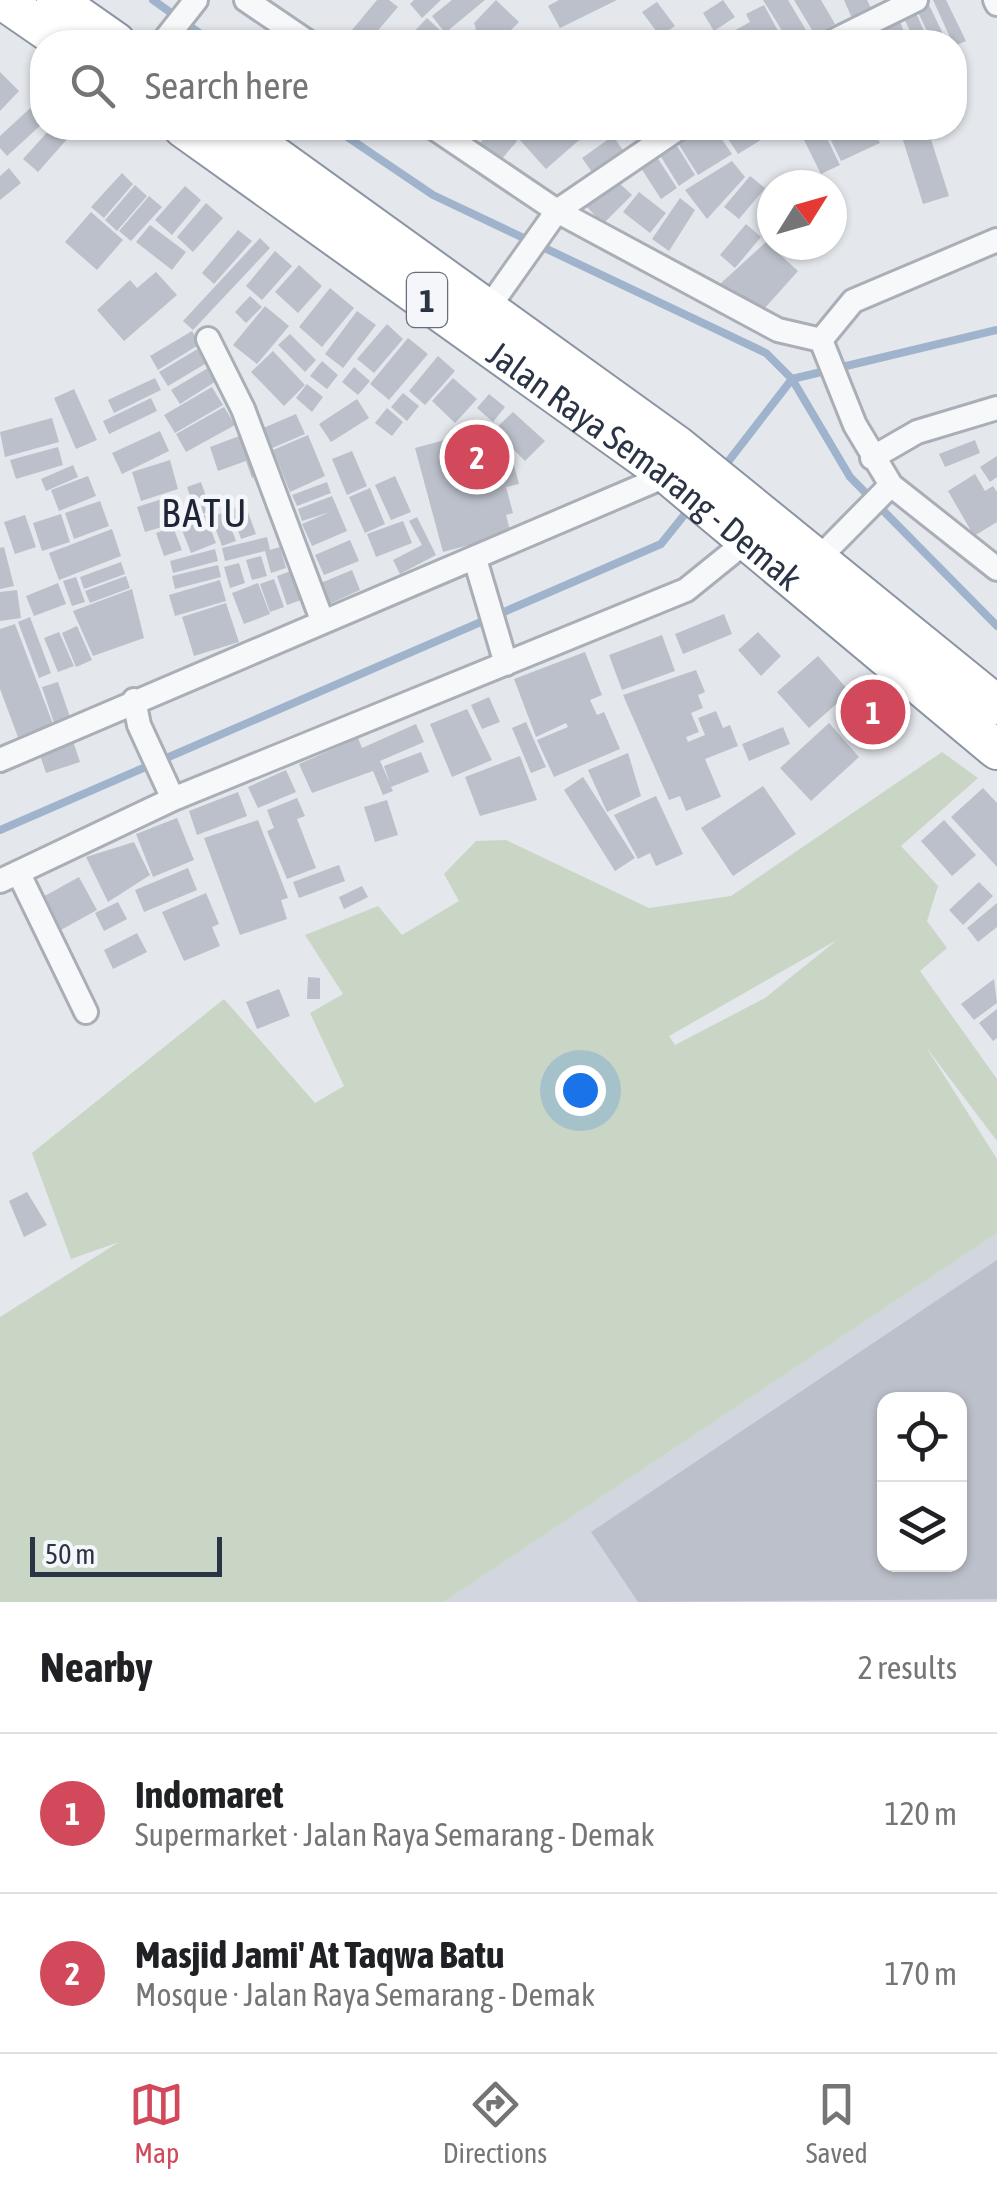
<!DOCTYPE html>
<html lang="en">
<head>
<meta charset="utf-8">
<style>
	:root { --surface:#fff; --page:#f2f2f2; --text:#202124; --muted:#757577; --line:#e0e0e0; --accent:#d1495b }
	body { margin:0; font-family:"Asap Condensed",sans-serif; background:var(--page); color:var(--text) }
	.controls { position:absolute; right:30px; bottom:30px; display:grid; overflow:hidden; border-radius:20px; box-shadow:0 2px 8px #0004 }
	.controls button { width:90px; height:90px; display:grid; place-items:center; padding:0; border:0; border-bottom:2px solid var(--line); background:var(--surface); color:var(--text); font:50px sans-serif }
	.compass { position:absolute; left:757px; top:170px; width:90px; height:90px; border-radius:50%; background:var(--surface); box-shadow:0 2px 8px #0004; rotate:53deg }
	.scale { position:absolute; left:30px; bottom:25px; width:192px; box-sizing:border-box; padding-left:10px; border:5px solid #2b3445; border-top:0; font-size:28px; line-height:35px; white-space:nowrap; color:#2b3445; -webkit-text-stroke:8px #f4f6f9; paint-order:stroke }
	.you { position:absolute; left:580px; top:1090px; width:35px; height:35px; margin:-25px; border:8px solid #fff; border-radius:50%; background:#1a73e8; box-shadow:0 0 0 15px #1a73e833 }
	.badge { display:grid; place-items:center; width:65px; height:65px; border-radius:50%; background:var(--accent); color:#fff; font-size:32px; font-weight:700 }
	.pin { position:absolute; translate:-50% -50%; border:5px solid #fff; box-shadow:0 2px 10px #0006 }
	.list { margin:0; padding:0; list-style:none }
	h2 { display:flex; justify-content:space-between; align-items:center; height:130px; margin:0; padding:0 40px; font-size:42px }
	h2 small { font-size:32px; font-weight:400; color:var(--muted) }
	.list li { display:grid; grid-template-columns:65px 1fr auto; gap:30px; align-items:center; box-sizing:border-box; height:160px; padding:0 40px; border-top:2px solid var(--line) }
	.list b { display:block; font-size:38px; white-space:nowrap }
	.list p { margin:0; font-size:32px; white-space:nowrap; color:var(--muted) }
	.list em { font-size:32px; font-style:normal; color:var(--muted) }
	.icon { flex:none; width:55px; height:55px; fill:none; stroke:currentColor; stroke-width:2; stroke-linecap:round; stroke-linejoin:round }
	.map { position:relative; flex:none; width:997px; height:1602px; overflow:hidden }
	.search { position:absolute; background:var(--surface); box-shadow:0 2px 8px #0004; left:30px; right:30px; top:30px; height:110px; display:flex; align-items:center; gap:25px; box-sizing:border-box; padding:0 35px; border-radius:40px; color:var(--muted); font-size:38px }
	.sheet { height:450px; background:var(--surface) }
	nav { display:flex; justify-content:space-around; align-items:center; box-sizing:border-box; height:140px; border-top:2px solid var(--line); background:var(--surface); font-size:28px; color:var(--muted) }
	nav a { display:grid; justify-items:center; gap:5px }
	nav .on { color:var(--accent) }
	.map>svg:first-child { display:block }
</style>
</head>
<body>
<div class="map">
<svg width="997" height="1602" viewBox="0 0 997 1602">
	<rect width="100%" height="100%" fill="#e4e7ec"/>
	<path fill="#d2d6de" fill-rule="evenodd" d="M997 1233V1602H444ZM884 1400H960V1564H884Z"/>
	<path fill="#c9d6c5" fill-rule="evenodd" d="M942 752 978 778 901 846 938 886 927 921 947 948 920 971 997 1079V1141L926 1047 997 1159V1233L444 1602H0V1317L119 1242 71 1259 32 1153 224 999 315 1103 344 1086 310 1013 343 994 305 935 378 906 402 935 459 901 444 874 476 841 506 840 649 908 731 896ZM837 940 765 998 675 1045 669 1036Z"/>
	<g fill="none" stroke-linecap="round" stroke-linejoin="round">
		<path stroke="#9fb4cc" stroke-width="8" d="M153 0 212 42
			M334 128 433 195 766 353 792 379 724 467
			M997 330 792 379 850 477 997 626
			M0 830 661 544 689 509"/>
	</g>
	<path fill="#bbc0ca" fill-rule="evenodd" d="M377 0H389L398 7 368 42H342Z
		M414 0H441L422 18 410 4Z
		M452 0H485L445 33 432 16Z
		M496 0 519 22 499 42H478L471 35 476 29 474 23Z
		M559 0H617L560 28 548 6Z
		M723 0 735 17 714 31 703 13Z
		M763 0H788L812 40 789 42Z
		M794 0H821L835 24 815 35Z
		M844 0H867L874 14 854 23Z
		M933 0H946L966 41 954 46Z
		M657 2 675 26 660 36 642 12Z
		M764 5 784 42H737L732 32 750 22 746 14Z
		M929 5 947 42H932L917 10Z
		M916 13 929 42H915L904 18Z
		M427 18 444 34 436 42H404Z
		M899 19 908 42H877L871 31Z
		M0 72 19 91 0 111Z
		M39 100 42 124 7 156 0 148V136Z
		M51 128H77L38 172 23 159Z
		M493 128H500L517 141 496 166 475 149Z
		M532 128H593L546 169 519 139Z
		M698 128H714L732 154 698 175 676 140Z
		M721 128H768L772 133 738 154Z
		M798 128H822L840 165 821 174Z
		M825 128H872L880 143 841 161Z
		M929 133 949 196 923 204 903 140Z
		M613 136 625 153 594 175 582 158Z
		M674 141 695 175 679 186 658 152Z
		M655 154 677 188 661 199 639 165Z
		M732 161 745 177 707 219 685 190Z
		M9 168 21 183 0 200V176Z
		M122 173 133 184 104 218 91 207Z
		M750 176 765 188 739 219 724 207Z
		M615 179 632 195 603 224 587 207Z
		M135 185 147 196 117 231 105 220Z
		M185 186 201 200 172 235 155 220Z
		M639 192 666 213 650 233 623 212Z
		M149 196 162 207 131 241 119 231Z
		M680 198 695 210 669 251 652 239Z
		M206 203 223 218 193 252 177 237Z
		M91 212 123 240 97 270 65 242Z
		M746 224 761 237 735 268 720 255Z
		M150 225 186 252 172 270 136 242Z
		M238 230 252 241 214 284 202 273Z
		M260 238 270 248 193 330 183 321Z
		M766 242 798 271 764 309 719 285Z
		M275 251 292 266 262 300 246 286Z
		M299 265 322 286 298 313 275 292Z
		M156 272 177 295 124 341 97 310 130 280 137 288Z
		M330 288 354 308 322 347 299 327Z
		M250 296 262 307 246 323 235 312Z
		M265 306 289 326 257 364 233 345Z
		M357 311 376 325 343 368 325 354Z
		M387 324 403 339 374 373 357 359Z
		M192 331 200 344 158 370 150 356Z
		M290 334 316 360 305 372 278 345Z
		M408 338 428 354 389 400 370 384Z
		M201 347 210 361 168 386 159 372Z
		M273 351 305 385 284 406 251 372Z
		M438 356 455 371 425 405 409 391Z
		M322 361 338 375 327 389 310 376Z
		M213 365 221 378 180 404 171 390Z
		M354 367 370 381 358 395 342 382Z
		M155 378 161 390 114 413 108 400Z
		M453 378 477 399 455 423 432 401Z
		M307 384 323 397 312 412 296 398Z
		M212 387 223 405 175 433 164 415Z
		M74 389 97 440 76 449 54 398Z
		M403 393 419 406 407 421 391 407Z
		M489 394 505 407 493 422 477 408Z
		M151 398 157 411 109 434 103 421Z
		M357 399 369 418 331 442 319 424Z
		M224 407 235 425 186 452 176 434Z
		M387 408 403 422 392 436 375 423Z
		M513 412 545 441 525 461 494 430Z
		M296 414 305 434 270 449 261 429Z
		M52 418 59 442 5 457 0 432Z
		M490 428 496 454 510 451 519 484 506 487 513 513 506 515 511 534 443 552 415 448Z
		M160 431 169 451 122 474 112 453Z
		M250 432 264 473 252 478 246 461 218 471 210 447Z
		M308 435 325 476 290 492 273 450Z
		M975 440 980 453 945 467 939 454Z
		M58 447 63 465 16 479 10 460Z
		M352 451 367 486 347 495 332 459Z
		M997 456V477L990 482 980 467Z
		M170 460 178 489 141 501 132 472Z
		M73 465 78 477 46 491 41 479Z
		M975 474 985 491 993 486 997 492V522L974 536 948 491Z
		M88 476 96 496 59 511 51 490Z
		M395 476 411 512 391 520 375 485Z
		M201 482 211 511 197 516 187 487Z
		M327 482 331 493 297 506 292 495Z
		M370 488 385 524 365 533 349 497Z
		M174 495 182 521 145 532 137 507Z
		M332 496 347 531 312 546 302 524 330 512 302 521 298 509Z
		M100 501 109 526 74 539 65 513Z
		M245 504 256 534 241 539 231 509Z
		M225 512 236 541 222 546 211 517Z
		M61 514 70 542 42 551 33 523Z
		M25 515 36 547 15 554 4 522Z
		M205 515 216 543 191 553 180 525Z
		M417 517 436 555 400 574 393 560 422 545 409 521Z
		M403 521 412 543 376 557 367 534Z
		M173 527 182 550 164 556 156 533Z
		M112 529 121 556 59 580 49 553Z
		M267 537 270 550 280 547 286 568 271 573 265 551 225 561 222 548Z
		M350 540 359 561 324 575 315 555Z
		M4 547 14 586 0 589V548Z
		M215 549 218 561 173 573 170 561Z
		M261 556 267 576 252 580 246 560Z
		M121 562 125 574 84 589 80 577Z
		M239 563 245 583 230 588 224 567Z
		M218 565 221 577 175 589 172 576Z
		M352 570 360 590 325 606 316 585Z
		M291 571 301 600 287 605 277 576Z
		M126 576 130 588 90 603 85 591Z
		M76 577 85 602 72 606 63 581Z
		M274 579 284 607 270 612 260 584Z
		M220 580 226 601 175 616 169 595Z
		M58 583 66 604 34 616 26 596Z
		M258 583 270 614 244 624 232 593Z
		M132 589 144 638 93 656 73 611Z
		M17 590 21 618 0 621V592Z
		M226 603 239 642 194 656 182 617Z
		M724 614 732 634 683 654 675 634Z
		M30 617 51 673 39 678 18 622Z
		M15 624 53 724 18 737 0 689V629Z
		M77 626 92 660 76 667 62 633Z
		M59 632 74 666 58 672 44 638Z
		M758 632 781 656 761 676 738 650Z
		M662 635 675 671 622 690 609 655Z
		M585 652 602 695 590 700 597 715 604 712 620 749 554 777 537 740 568 727 566 723 536 737 514 679Z
		M818 656 850 692 809 728 777 692Z
		M696 670 705 692 698 695 703 708 691 713 699 732 686 737 688 742 705 735 698 718 716 711 723 728 730 725 738 746 705 759 721 797 686 811 680 796 669 800 623 695Z
		M58 682 70 717 54 723 42 687Z
		M489 697 500 722 482 729 471 705Z
		M467 709 492 760 452 777 430 724Z
		M526 722 546 767 531 773 512 728Z
		M829 723 859 757 811 801 780 768Z
		M416 724 424 742 380 761 390 783 384 766 421 752 429 772 391 787 393 791 383 795 373 771 312 793 299 764 358 738 362 748Z
		M783 727 790 744 749 761 742 744Z
		M73 741 80 762 46 773 39 752Z
		M628 753 641 796 607 812 588 770Z
		M520 756 537 800 480 816 465 777Z
		M286 770 296 792 258 808 248 787Z
		M583 777 635 858 615 871 564 790Z
		M763 786 796 834 733 876 701 828Z
		M983 788 997 803V867L951 817Z
		M238 792 247 816 197 835 189 811Z
		M656 796 683 854 656 866 650 853 638 859 614 815Z
		M297 798 305 816 297 819 316 868 287 879 267 831 274 828 267 810Z
		M387 800 398 835 375 842 364 807Z
		M177 818 194 860 153 877 136 834Z
		M258 820 288 898 281 900 287 919 240 935 204 838Z
		M944 820 976 855 952 876 921 841Z
		M134 842 150 875 108 902 86 857Z
		M339 865 345 881 299 898 293 882Z
		M188 868 197 890 144 912 135 890Z
		M79 877 97 910 59 931 41 898Z
		M979 882 993 896 963 925 949 910Z
		M362 886 368 897 344 909 339 897Z
		M206 893 219 924 212 927 220 946 184 961 162 912Z
		M118 902 127 919 104 931 95 913Z
		M997 903V927L978 942 967 928Z
		M137 933 147 952 113 969 104 950Z
		M308 977 320 978V999H307Z
		M994 979 997 1003 974 1020 961 1004Z
		M279 989 290 1016 257 1029 246 1002Z
		M997 1009V1038L993 1041 979 1023Z
		M27 1192 47 1225 24 1237 9 1201Z
		M997 1260V1599L638 1602 591 1532ZM884 1400H960V1564H884Z"/>
	<g fill="none" stroke-linecap="round" stroke-linejoin="round">
		<g stroke="#a9aeb7" stroke-width="28">
			<path id="minor" d="M246 0 308 42
				M995 0 997 4
				M163 42 196 0
				M831 42 916 0
				M434 128 557 211 778 330 821 340 855 425 891 485 997 569
				M489 307 557 211 679 128
				M208 339 243 409 322 620
				M821 340 853 301 997 240
				M872 458 917 432 997 408
				M475 559 506 664
				M817 560 891 485
				M134 700 139 725 173 799
				M0 760 668 475
				M19 874 86 1012
				M0 881 173 799 686 590 749 539"/>
		</g>
		<g stroke="#8b94a3" stroke-width="42">
			<g id="trunk">
				<path d="M2 0 63 42"/>
				<path d="M56 0 116 42"/>
				<path id="s1" d="M183 128 668 475 997 750"/>
				<path d="M236 128 678 446 997 705"/>
			</g>
		</g>
		<use href="#minor" stroke="#f7f8fa" stroke-width="22"/>
		<use href="#trunk" stroke="#fff" stroke-width="38"/>
	</g>
	<g text-anchor="middle" dominant-baseline="central" stroke-width="9" stroke-linejoin="round" paint-order="stroke">
		<rect fill="#f4f6f9" stroke="#676e7b" stroke-width="2.5" x="407" y="273" width="40" height="54" rx="8"/>
		<g font-size="32" font-weight="bold" fill="#2b3445">
			<text x="427" y="300">1</text>
		</g>
		<g font-size="35" fill="#2b3445" stroke="#f4f6f9">
			<text stroke="none"><textPath href="#s1" startOffset="572">Jalan Raya Semarang - Demak</textPath></text>
		</g>
		<g font-size="40" letter-spacing="2.5" fill="#1d2536" stroke="#f4f6f9">
			<text x="205" y="512">BATU</text>
		</g>
	</g>
</svg>
<div class="controls">
<button><svg class="icon" aria-label="locate" viewBox="0 0 24 24"><circle cx="12" cy="12" r="6"/><path d="M12 2v4M12 18v4M2 12h4M18 12h4"/></svg></button>
<button><svg class="icon" aria-label="layers" viewBox="0 0 24 24"><path d="M12 4l9 5-9 5-9-5zM3 14l9 5 9-5"/></svg></button>
</div>
<svg class="compass" viewBox="-18 -18 36 36"><path d="M0-13l5 13h-10z" fill="#e53935"/><path d="M0 13l5-13h-10z" fill="#757577"/></svg>
<div class="scale">50 m</div>
<div class="you"></div>
<div class="pin badge" style="left:873px;top:712px">1</div>
<div class="pin badge" style="left:477px;top:457px">2</div>
<div class="search"><svg class="icon" aria-label="search" viewBox="0 0 24 24"><circle cx="10" cy="10" r="6"/><path d="M15 15l6 6"/></svg>Search here</div>
</div>
<section class="sheet">
<h2>Nearby<small>2 results</small></h2>
<ul class="list">
<li><span class="badge">1</span><div><b>Indomaret</b><p>Supermarket · Jalan Raya Semarang - Demak</p></div><em>120 m</em></li>
<li><span class="badge">2</span><div><b>Masjid Jami' At Taqwa Batu</b><p>Mosque · Jalan Raya Semarang - Demak</p></div><em>170 m</em></li>
</ul>
</section>
<nav>
<a class="on"><svg class="icon" aria-label="map" viewBox="0 0 24 24"><path d="M3 6l6-2 6 2 6-2v14l-6 2-6-2-6 2zM9 4v14M15 6v14"/></svg>Map</a>
<a><svg class="icon" aria-label="directions" viewBox="0 0 24 24"><path d="M12 3l9 9-9 9-9-9zM9 14v-3h6M13 9l2 2-2 2"/></svg>Directions</a>
<a><svg class="icon" aria-label="saved" viewBox="0 0 24 24"><path d="M7 4h10v16l-5-4-5 4z"/></svg>Saved</a>
</nav>
</body>
</html>
